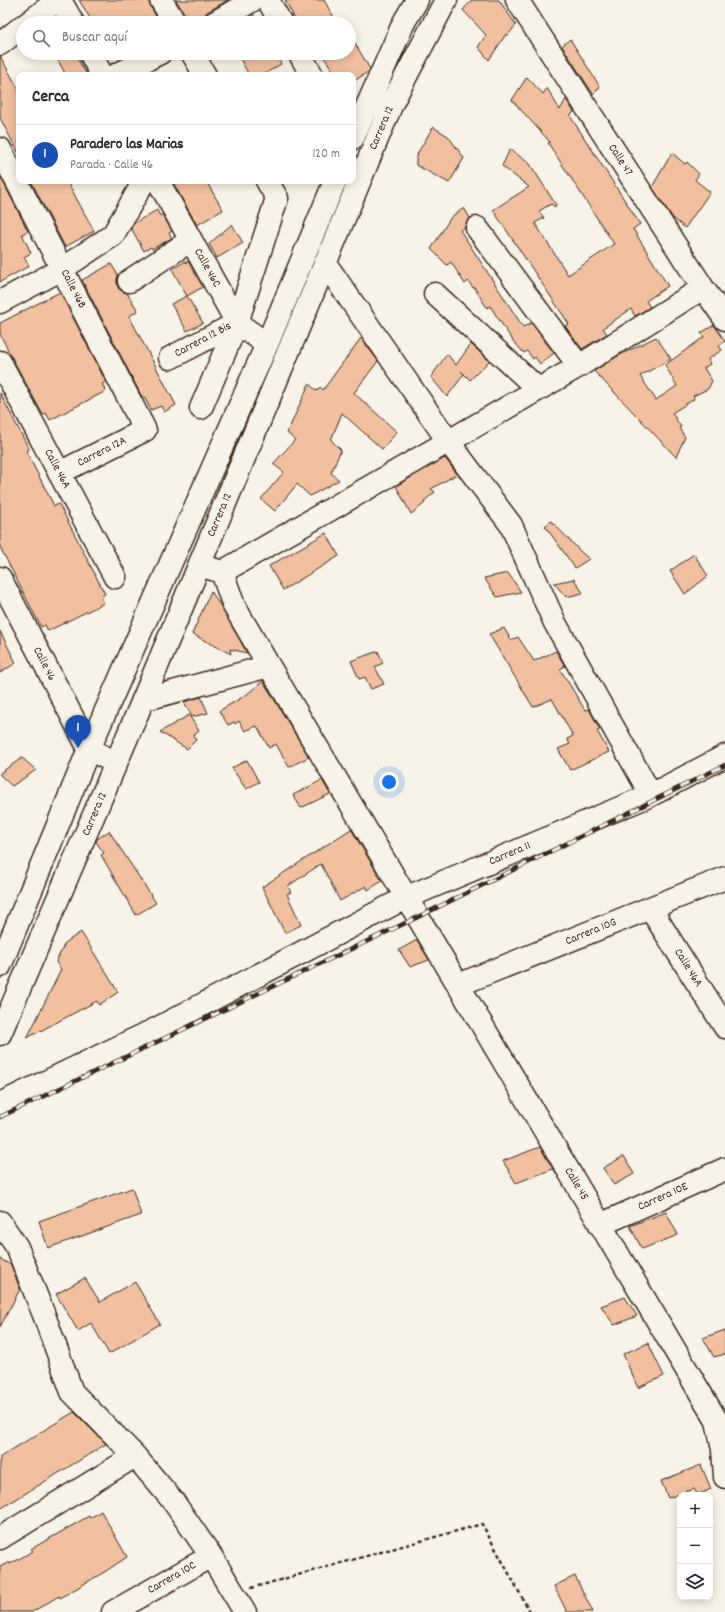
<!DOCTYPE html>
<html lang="es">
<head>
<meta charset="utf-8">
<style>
	:root { --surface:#fff; --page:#f7f7f7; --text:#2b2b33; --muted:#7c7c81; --line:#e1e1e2; --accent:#1f6fb2 }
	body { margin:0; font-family:Dekko,sans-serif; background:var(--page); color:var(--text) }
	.controls { position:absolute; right:12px; bottom:12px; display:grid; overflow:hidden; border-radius:8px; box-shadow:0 2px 10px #0003 }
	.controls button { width:36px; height:36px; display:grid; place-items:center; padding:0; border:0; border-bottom:1px solid var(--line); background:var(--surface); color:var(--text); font:20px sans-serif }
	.you { position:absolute; left:389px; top:782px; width:14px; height:14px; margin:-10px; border:3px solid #fff; border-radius:50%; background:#1a73e8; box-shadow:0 0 0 6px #1a73e833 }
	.badge { display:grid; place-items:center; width:26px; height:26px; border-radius:50%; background:var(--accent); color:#fff; font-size:13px; font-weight:700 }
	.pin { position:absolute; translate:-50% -33px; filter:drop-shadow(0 1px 2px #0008) }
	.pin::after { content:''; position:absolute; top:21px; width:14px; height:12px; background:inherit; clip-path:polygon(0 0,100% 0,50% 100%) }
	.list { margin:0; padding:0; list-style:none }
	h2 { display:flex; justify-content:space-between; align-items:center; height:52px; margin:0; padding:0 16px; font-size:17px }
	h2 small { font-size:13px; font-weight:400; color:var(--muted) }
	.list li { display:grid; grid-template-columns:26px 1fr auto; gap:12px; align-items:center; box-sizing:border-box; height:60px; padding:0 16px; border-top:1px solid var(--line) }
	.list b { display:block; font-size:15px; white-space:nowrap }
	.list p { margin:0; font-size:13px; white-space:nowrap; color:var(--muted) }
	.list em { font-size:13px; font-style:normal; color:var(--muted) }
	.icon { flex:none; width:22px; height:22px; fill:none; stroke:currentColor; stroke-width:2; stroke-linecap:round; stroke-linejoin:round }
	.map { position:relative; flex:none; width:725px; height:1612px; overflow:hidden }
	.search { position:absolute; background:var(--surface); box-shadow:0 2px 10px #0003; left:16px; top:16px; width:340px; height:44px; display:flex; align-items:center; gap:10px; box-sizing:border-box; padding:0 14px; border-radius:22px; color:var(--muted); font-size:15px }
	.panel { position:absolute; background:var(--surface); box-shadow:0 2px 10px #0003; left:16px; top:72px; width:340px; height:112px; border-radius:8px }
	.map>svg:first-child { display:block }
</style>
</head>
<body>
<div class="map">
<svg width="725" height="1612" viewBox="0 0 725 1612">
	<rect width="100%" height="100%" fill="#f7f3e8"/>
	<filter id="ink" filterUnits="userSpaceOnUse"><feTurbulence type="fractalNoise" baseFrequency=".025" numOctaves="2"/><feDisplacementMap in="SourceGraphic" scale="8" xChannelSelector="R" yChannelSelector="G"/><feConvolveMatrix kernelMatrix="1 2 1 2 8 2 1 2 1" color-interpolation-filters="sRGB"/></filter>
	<g filter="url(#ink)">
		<path fill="#f1c0a1" stroke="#3b2a1e" d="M79 0H149L150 6 160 23H93Z
			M176 0H228L207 12 203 17 202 23H187L186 16Z
			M285 0H324L337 23H297Z
			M472 0H499L516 25 507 36 506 34 489 60 478 47 486 35 463 10Z
			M253 14 258 23H239Z
			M349 33 370 69 369 71 353 82V75H336L321 53H349Z
			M570 39 600 87 593 94 562 46Z
			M54 53H74L87 75H66Z
			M237 53H275L281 64 263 75H249Z
			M0 56 19 90V154L0 118Z
			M527 77 543 94 547 88 560 110 566 99 574 112 570 116 640 224 633 229 668 286 646 301 650 307 635 316 631 309 603 328 607 334 582 349 565 326 569 324 493 210 529 187 502 166 510 149 530 164 556 205 555 207 551 204 539 211 544 218 535 223 568 275 614 244 548 143 550 142 512 100Z
			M433 127 448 136 464 158 449 183 416 165V159L418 154H417Z
			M672 153 685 164 687 162 699 174 695 180 710 192 685 228 673 218 652 187Z
			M0 176 28 231 22 234 31 253 24 257 29 266 0 282Z
			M31 181H67L94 231 65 247Z
			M172 181H206L223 210 197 225Z
			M464 208 470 218 466 223 465 227 460 230 523 327 531 323 554 353 540 364 535 357 533 359 527 351 524 353 513 341 490 306 487 308 474 287 473 288 468 281 465 284 451 262 447 265 431 249 451 217Z
			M157 210 160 216 162 214 172 231 169 233 172 238 152 249 151 247 144 251 131 228 134 223Z
			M232 224 243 243 217 258 209 244Z
			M186 261V263L188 261 203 287 187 296 203 323 187 331 171 304 187 296 172 269Z
			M111 264 118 275 117 281 118 288 123 292 127 293 138 311 129 316 176 405 164 412 161 406 151 410 144 397H142L82 280Z
			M60 292 106 382 102 384 106 391 50 420 46 413 43 415 11 356 0 334V323Z
			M714 325 725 341 719 346 722 350 708 359 710 364 704 368 712 381 708 389 693 396 694 399 672 413 681 427 679 428 685 437 676 457 594 371 618 356 656 337 671 359 640 376 656 400 677 386 665 365 704 337 701 333Z
			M361 338 378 361 354 393 397 432 382 449 342 413 331 440 341 450 331 473 339 480 310 496 297 484 275 511 261 499 284 472 273 464 295 440 287 433 309 384 317 391 320 387 323 390Z
			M471 344 489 361 470 380 461 371 464 374 447 397 431 377 447 354 456 365Z
			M0 393 29 449 26 451 47 492 54 506 59 504 105 594 101 597 104 603 48 631 45 625 41 627 0 547Z
			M445 458 457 474 431 489 435 492 424 501 425 503 411 514 396 486Z
			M551 521 582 553 589 559 575 568 545 526Z
			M326 533 339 556 283 590 269 566Z
			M694 554 708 576 685 594 670 571Z
			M508 573 521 592 497 597 484 578Z
			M574 579 583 593 566 597 554 583Z
			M211 591 221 607 247 653 230 649 231 654 192 634Z
			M504 628 511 640 518 637 534 661 556 651 565 666 560 669 585 710 589 709 600 730 597 731 609 752 570 770 558 749 570 744 567 739 573 736 552 699 533 707 489 634Z
			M0 631 16 663 0 673Z
			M378 651 383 663 375 667 384 684 371 689 365 677 359 679 351 661Z
			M263 681 309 757 289 767 276 744 269 748 257 726 245 731 239 721 235 724 234 722 228 725 219 711 246 695Z
			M201 697 208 713 192 717 184 702Z
			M189 715 199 731 194 735 196 740 187 749 160 732Z
			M22 758 36 770 12 786 0 775V773Z
			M247 760 259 782 246 789 232 768Z
			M322 780 330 794 301 808 293 795Z
			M351 829 382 881 368 890 366 886 340 901 321 864 288 886 291 892 287 894 301 925 285 933 262 887Z
			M109 831 156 903 136 915 101 855 104 853 96 842 97 839Z
			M81 932 118 992 99 1005 97 1001 27 1038 61 970 56 962 65 943Z
			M417 940 429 960 410 967 399 950Z
			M540 1147 553 1169 516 1183 503 1161Z
			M624 1156 634 1174 614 1185 603 1168Z
			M132 1188 141 1215 48 1248 39 1221Z
			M666 1212 678 1235 642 1249 630 1226Z
			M0 1259 11 1265 20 1289 0 1327Z
			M85 1278 100 1302 135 1282 160 1324 109 1354 91 1323 78 1331 56 1294Z
			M625 1297 637 1316 614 1325 601 1306Z
			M725 1330V1354L714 1357 703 1338Z
			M648 1343 664 1376 638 1388 623 1354Z
			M74 1412 106 1444 0 1509V1457Z
			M701 1465 711 1489 698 1495 694 1489 668 1498 661 1481Z
			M101 1511 127 1557 106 1571 60 1598 59 1596 32 1612H0V1567L9 1562 10 1564 33 1551 31 1549 89 1516 90 1518Z
			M575 1576 593 1612H567L554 1586Z"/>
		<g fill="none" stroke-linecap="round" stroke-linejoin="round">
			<g stroke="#3b2a1e" stroke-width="25">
				<path id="minor" d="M60 0 73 23
					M161 0 175 23
					M268 0 281 23
					M517 0 703 288 725 319
					M28 23 58 0
					M214 23 253 0
					M0 44 23 26
					M90 53 102 75
					M192 53 205 75
					M299 53 312 75
					M116 75 160 53
					M0 149 145 430 59 473
					M158 181 237 323 267 344
					M477 228 579 366
					M325 263 448 441 511 525 555 623 651 795
					M129 281 191 240
					M435 294 538 389
					M0 302 62 269 113 235 144 181
					M170 358 237 323
					M0 362 115 577
					M201 408 237 323 277 198 267 181
					M209 568 222 572 579 366 703 288
					M222 572 234 606 269 666 717 1421 723 1450 725 1477
					M0 578 89 749 116 763
					M143 700 269 666
					M650 908 725 1027
					M458 985 725 878
					M0 1104 156 1029 405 898 651 795 725 756
					M0 1222 17 1247 44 1315 72 1392 135 1456 173 1501 211 1556 245 1612
					M600 1225 725 1169
					M0 1538 135 1456
					M113 1612 211 1556"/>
			</g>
			<g stroke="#3b2a1e" stroke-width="25">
				<path id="major" d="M353 138 404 22 417 0
					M0 966 89 749 267 344 335 181
					M0 1034 143 700 393 101 446 0"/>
			</g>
			<path stroke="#3b2a1e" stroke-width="2.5" stroke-dasharray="4 3" stroke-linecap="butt" d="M251 1588 482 1524 530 1612"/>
			<use href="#minor" stroke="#f7f3e8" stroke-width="22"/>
			<use href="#major" stroke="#f7f3e8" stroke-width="22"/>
			<g stroke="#3b2a1e" stroke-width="4.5">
				<path id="rail" d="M0 1117 418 917 725 765"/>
			</g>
			<use href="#rail" stroke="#f7f3e8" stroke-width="3" stroke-dasharray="9" stroke-linecap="butt"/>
		</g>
	</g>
	<g text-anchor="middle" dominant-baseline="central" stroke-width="4" stroke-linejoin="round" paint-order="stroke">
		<g font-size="12" fill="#3b2a1e" stroke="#f7f3e8">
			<text transform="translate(382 128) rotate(-67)">Carrera 12</text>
			<text transform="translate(620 160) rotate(57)">Calle 47</text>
			<text transform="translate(207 268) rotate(61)">Calle 46C</text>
			<text transform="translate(73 289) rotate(63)">Calle 46B</text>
			<text transform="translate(203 340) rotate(-28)">Carrera 12 Bis</text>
			<text transform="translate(102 452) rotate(-27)">Carrera 12A</text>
			<text transform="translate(57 469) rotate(62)">Calle 46A</text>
			<text transform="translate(220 515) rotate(-67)">Carrera 12</text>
			<text transform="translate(44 664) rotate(63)">Calle 46</text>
			<text transform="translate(95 814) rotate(-67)">Carrera 12</text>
			<text transform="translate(510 854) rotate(-23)">Carrera 11</text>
			<text transform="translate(591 932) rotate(-22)">Carrera 10G</text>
			<text transform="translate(688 968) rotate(58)">Calle 46A</text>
			<text transform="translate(576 1184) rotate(59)">Calle 45</text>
			<text transform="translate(663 1197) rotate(-24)">Carrera 10E</text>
			<text transform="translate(172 1578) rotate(-30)">Carrera 10C</text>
		</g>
	</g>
</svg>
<div class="controls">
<button>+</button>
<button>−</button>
<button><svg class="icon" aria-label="layers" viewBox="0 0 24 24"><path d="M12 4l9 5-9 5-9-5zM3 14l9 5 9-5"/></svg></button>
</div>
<div class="you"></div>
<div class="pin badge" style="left:78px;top:748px;background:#1a4fb4">1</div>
<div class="search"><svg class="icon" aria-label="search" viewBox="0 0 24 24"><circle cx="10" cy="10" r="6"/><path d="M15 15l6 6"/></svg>Buscar aquí</div>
<section class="panel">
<h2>Cerca<small></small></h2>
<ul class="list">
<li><span class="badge" style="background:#1a4fb4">1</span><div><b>Paradero las Marias</b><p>Parada · Calle 46</p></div><em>120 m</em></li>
</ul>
</section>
</div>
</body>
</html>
